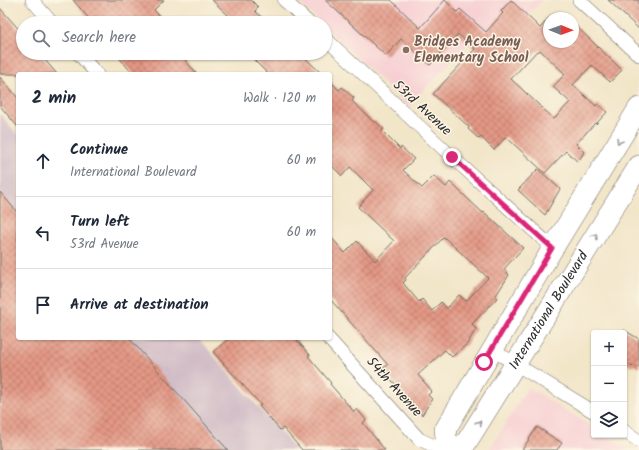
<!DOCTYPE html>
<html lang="en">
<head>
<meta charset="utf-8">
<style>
	:root { --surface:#fff; --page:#f6f6f7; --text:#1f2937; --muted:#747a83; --line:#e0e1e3 }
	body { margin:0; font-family:Kalam,sans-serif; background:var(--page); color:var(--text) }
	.controls { position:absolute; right:12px; bottom:12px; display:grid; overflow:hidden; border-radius:4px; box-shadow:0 1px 3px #0004 }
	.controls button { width:36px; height:36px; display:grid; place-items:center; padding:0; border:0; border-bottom:1px solid var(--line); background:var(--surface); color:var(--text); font:20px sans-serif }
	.compass { position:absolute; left:543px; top:12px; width:36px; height:36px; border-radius:50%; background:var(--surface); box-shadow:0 1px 3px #0004; rotate:91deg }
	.stop { position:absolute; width:12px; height:12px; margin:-9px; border:3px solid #db2777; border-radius:50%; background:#fff }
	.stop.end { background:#db2777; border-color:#fff; box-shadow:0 1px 4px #0008 }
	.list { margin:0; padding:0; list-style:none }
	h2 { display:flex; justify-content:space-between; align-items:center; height:52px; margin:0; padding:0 16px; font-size:17px }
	h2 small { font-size:13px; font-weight:400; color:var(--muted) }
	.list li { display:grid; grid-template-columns:26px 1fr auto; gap:12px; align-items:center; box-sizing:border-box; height:72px; padding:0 16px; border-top:1px solid var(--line) }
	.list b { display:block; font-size:15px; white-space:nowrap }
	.list p { margin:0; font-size:13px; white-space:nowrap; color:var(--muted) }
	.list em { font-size:13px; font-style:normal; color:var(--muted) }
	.icon { flex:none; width:22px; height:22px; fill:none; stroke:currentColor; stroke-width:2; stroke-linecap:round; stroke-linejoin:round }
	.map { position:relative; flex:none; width:639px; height:450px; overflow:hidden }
	.search { position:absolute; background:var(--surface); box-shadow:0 1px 3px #0004; left:16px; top:16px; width:316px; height:44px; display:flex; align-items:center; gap:10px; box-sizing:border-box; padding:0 14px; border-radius:22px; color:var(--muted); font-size:15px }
	.panel { position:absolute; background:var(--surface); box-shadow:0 1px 3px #0004; left:16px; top:72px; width:316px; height:268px; border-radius:4px }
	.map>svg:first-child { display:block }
</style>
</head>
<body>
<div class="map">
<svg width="639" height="450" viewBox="0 0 639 450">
	<defs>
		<pattern id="building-cross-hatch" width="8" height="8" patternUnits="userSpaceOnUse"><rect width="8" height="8" fill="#e49885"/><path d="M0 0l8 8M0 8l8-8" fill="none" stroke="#b97c6d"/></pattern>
	</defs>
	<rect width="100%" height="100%" fill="#fcf5e5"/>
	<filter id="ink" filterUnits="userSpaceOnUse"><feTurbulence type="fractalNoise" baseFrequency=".025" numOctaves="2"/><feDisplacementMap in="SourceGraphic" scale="8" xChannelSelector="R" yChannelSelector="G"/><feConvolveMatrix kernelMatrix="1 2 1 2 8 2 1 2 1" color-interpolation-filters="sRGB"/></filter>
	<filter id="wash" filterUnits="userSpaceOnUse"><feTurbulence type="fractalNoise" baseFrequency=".012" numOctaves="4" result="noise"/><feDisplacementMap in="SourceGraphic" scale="16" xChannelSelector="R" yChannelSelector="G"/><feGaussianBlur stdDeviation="0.9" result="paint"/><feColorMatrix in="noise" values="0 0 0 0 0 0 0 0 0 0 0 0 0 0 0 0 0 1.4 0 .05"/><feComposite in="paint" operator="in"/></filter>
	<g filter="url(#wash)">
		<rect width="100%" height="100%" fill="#f2e6c9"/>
		<path fill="#f7cfd3" d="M297 0H542L487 57 470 42 408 106 325 27V23H321Z
			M528 387 594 428V435H605L629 450H489Z"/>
		<path fill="#d2bdc7" d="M0 114 18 135V338H198L296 450H0Z"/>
		<g id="blocks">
			<path fill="url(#building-cross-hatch)" fill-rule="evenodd" d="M73 0H164L154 10 166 23H93Z
				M212 0H251L258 7 255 11 268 23H223L229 16Z
				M325 0H391L420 28 445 0 457 12 460 9 486 32 503 13 501 11 511 0 540 28 549 18V42H573V23L622 70 610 82 592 65 573 85 596 106 598 104 607 112 596 124 595 123 576 144 584 152 578 162 566 151 545 173 506 137 494 150 481 137 479 139 468 129 469 127 433 94 475 49 458 34 430 65 401 39 386 56ZM540 50 565 74 553 87 570 102 554 119 511 79 537 51 538 52Z
				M608 0H639V29Z
				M0 8 23 34V53H39L57 74H0Z
				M115 53H193L185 60 197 74H133Z
				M247 53H300L322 74H268Z
				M0 77 18 98V127L0 106Z
				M330 81 339 90 342 87 354 98 352 101 374 122 375 121 384 129 382 130 383 132 400 149 401 147 414 159 403 170 422 188 434 176 446 187 450 182 483 213 484 212 523 248 504 269 509 275 495 297 497 298 472 324 476 329 467 344 452 357 445 350 418 375 432 391 428 395 432 399 422 415 382 369 388 365 330 299V236L345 253 357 241 375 261 394 241 358 207 373 190 350 167 342 176 330 164ZM444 237 488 278 466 301 459 295 447 308 441 302 432 311 422 299 419 302 403 283 406 280 405 278Z
				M538 169 560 189 545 215 518 190Z
				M0 192 18 213V338H129L228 450H0Z
				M624 330 639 339V368L634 365 632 367 624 362Z
				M229 338H295L310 355 308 356 331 383 330 384 354 412 357 409 366 420 363 423 385 450H302L283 428 280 430 259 406 261 405 213 352Z
				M537 427 562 443 557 450H522Z"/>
		</g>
	</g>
	<g filter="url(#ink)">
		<use href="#blocks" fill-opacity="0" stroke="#716c62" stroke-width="1"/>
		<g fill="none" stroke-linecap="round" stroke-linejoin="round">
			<g stroke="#716c62" stroke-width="14">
				<path id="minor" d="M32 0 52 23
					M284 0 309 23
					M579 0 639 55
					M325 38 452 157 553 248
					M78 53 97 74
					M328 338 419 439 443 450
					M491 349 594 412
					M624 431 639 441"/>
			</g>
			<g stroke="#716c62" stroke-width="22">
				<g id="primary">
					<path d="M448 450 445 430 553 248 639 108"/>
					<path id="s1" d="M453 450 466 443 639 166"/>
				</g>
			</g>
			<use href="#minor" stroke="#fff" stroke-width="13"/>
			<use href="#primary" stroke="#fff" stroke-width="21"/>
		</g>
		<defs><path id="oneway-chevron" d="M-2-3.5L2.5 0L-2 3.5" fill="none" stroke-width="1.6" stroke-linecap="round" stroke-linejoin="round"/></defs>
		<g stroke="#a0a0a0">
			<use href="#oneway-chevron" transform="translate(619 141) rotate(122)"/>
			<use href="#oneway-chevron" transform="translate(595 236) rotate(-58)"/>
			<use href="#oneway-chevron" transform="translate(479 423) rotate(-58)"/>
		</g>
	</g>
	<g fill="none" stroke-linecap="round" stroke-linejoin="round" filter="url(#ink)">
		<path stroke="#db2777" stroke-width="5" d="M452 157 552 248 484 362"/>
	</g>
	<circle fill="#8d6e63" stroke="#fcf5e5" stroke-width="1.5" cx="406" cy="50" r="4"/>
	<g text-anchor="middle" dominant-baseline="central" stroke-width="3" stroke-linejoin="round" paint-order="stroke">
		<g font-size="14" font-weight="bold" fill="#785e54" stroke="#fcf5e5" text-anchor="start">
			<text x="414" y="42">Bridges Academy<tspan x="414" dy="16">Elementary School</tspan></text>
		</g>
		<g font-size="14" fill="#2b2b2b" stroke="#fcf5e5">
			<text transform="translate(422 108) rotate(43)">53rd Avenue</text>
			<text stroke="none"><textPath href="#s1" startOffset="171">International Boulevard</textPath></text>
			<text transform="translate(394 387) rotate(48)">54th Avenue</text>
		</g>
	</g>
</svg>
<div class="controls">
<button>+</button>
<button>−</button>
<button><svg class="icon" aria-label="layers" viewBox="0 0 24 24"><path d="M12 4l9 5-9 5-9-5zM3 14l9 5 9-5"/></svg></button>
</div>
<svg class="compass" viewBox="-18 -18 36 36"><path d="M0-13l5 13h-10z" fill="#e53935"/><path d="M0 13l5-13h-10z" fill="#747a83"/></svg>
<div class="stop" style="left:484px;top:362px"></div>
<div class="stop end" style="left:452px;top:157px"></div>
<div class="search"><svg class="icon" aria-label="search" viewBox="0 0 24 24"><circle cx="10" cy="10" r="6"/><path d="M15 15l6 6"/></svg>Search here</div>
<section class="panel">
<h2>2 min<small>Walk · 120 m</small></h2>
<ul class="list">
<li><svg class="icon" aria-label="ahead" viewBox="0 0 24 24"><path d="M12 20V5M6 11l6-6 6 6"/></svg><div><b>Continue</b><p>International Boulevard</p></div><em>60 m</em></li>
<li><svg class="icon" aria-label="left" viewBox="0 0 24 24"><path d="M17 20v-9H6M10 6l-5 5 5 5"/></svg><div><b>Turn left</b><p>53rd Avenue</p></div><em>60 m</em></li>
<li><svg class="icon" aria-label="arrive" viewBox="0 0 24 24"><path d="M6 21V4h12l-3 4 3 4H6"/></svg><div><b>Arrive at destination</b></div></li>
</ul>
</section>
</div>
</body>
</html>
